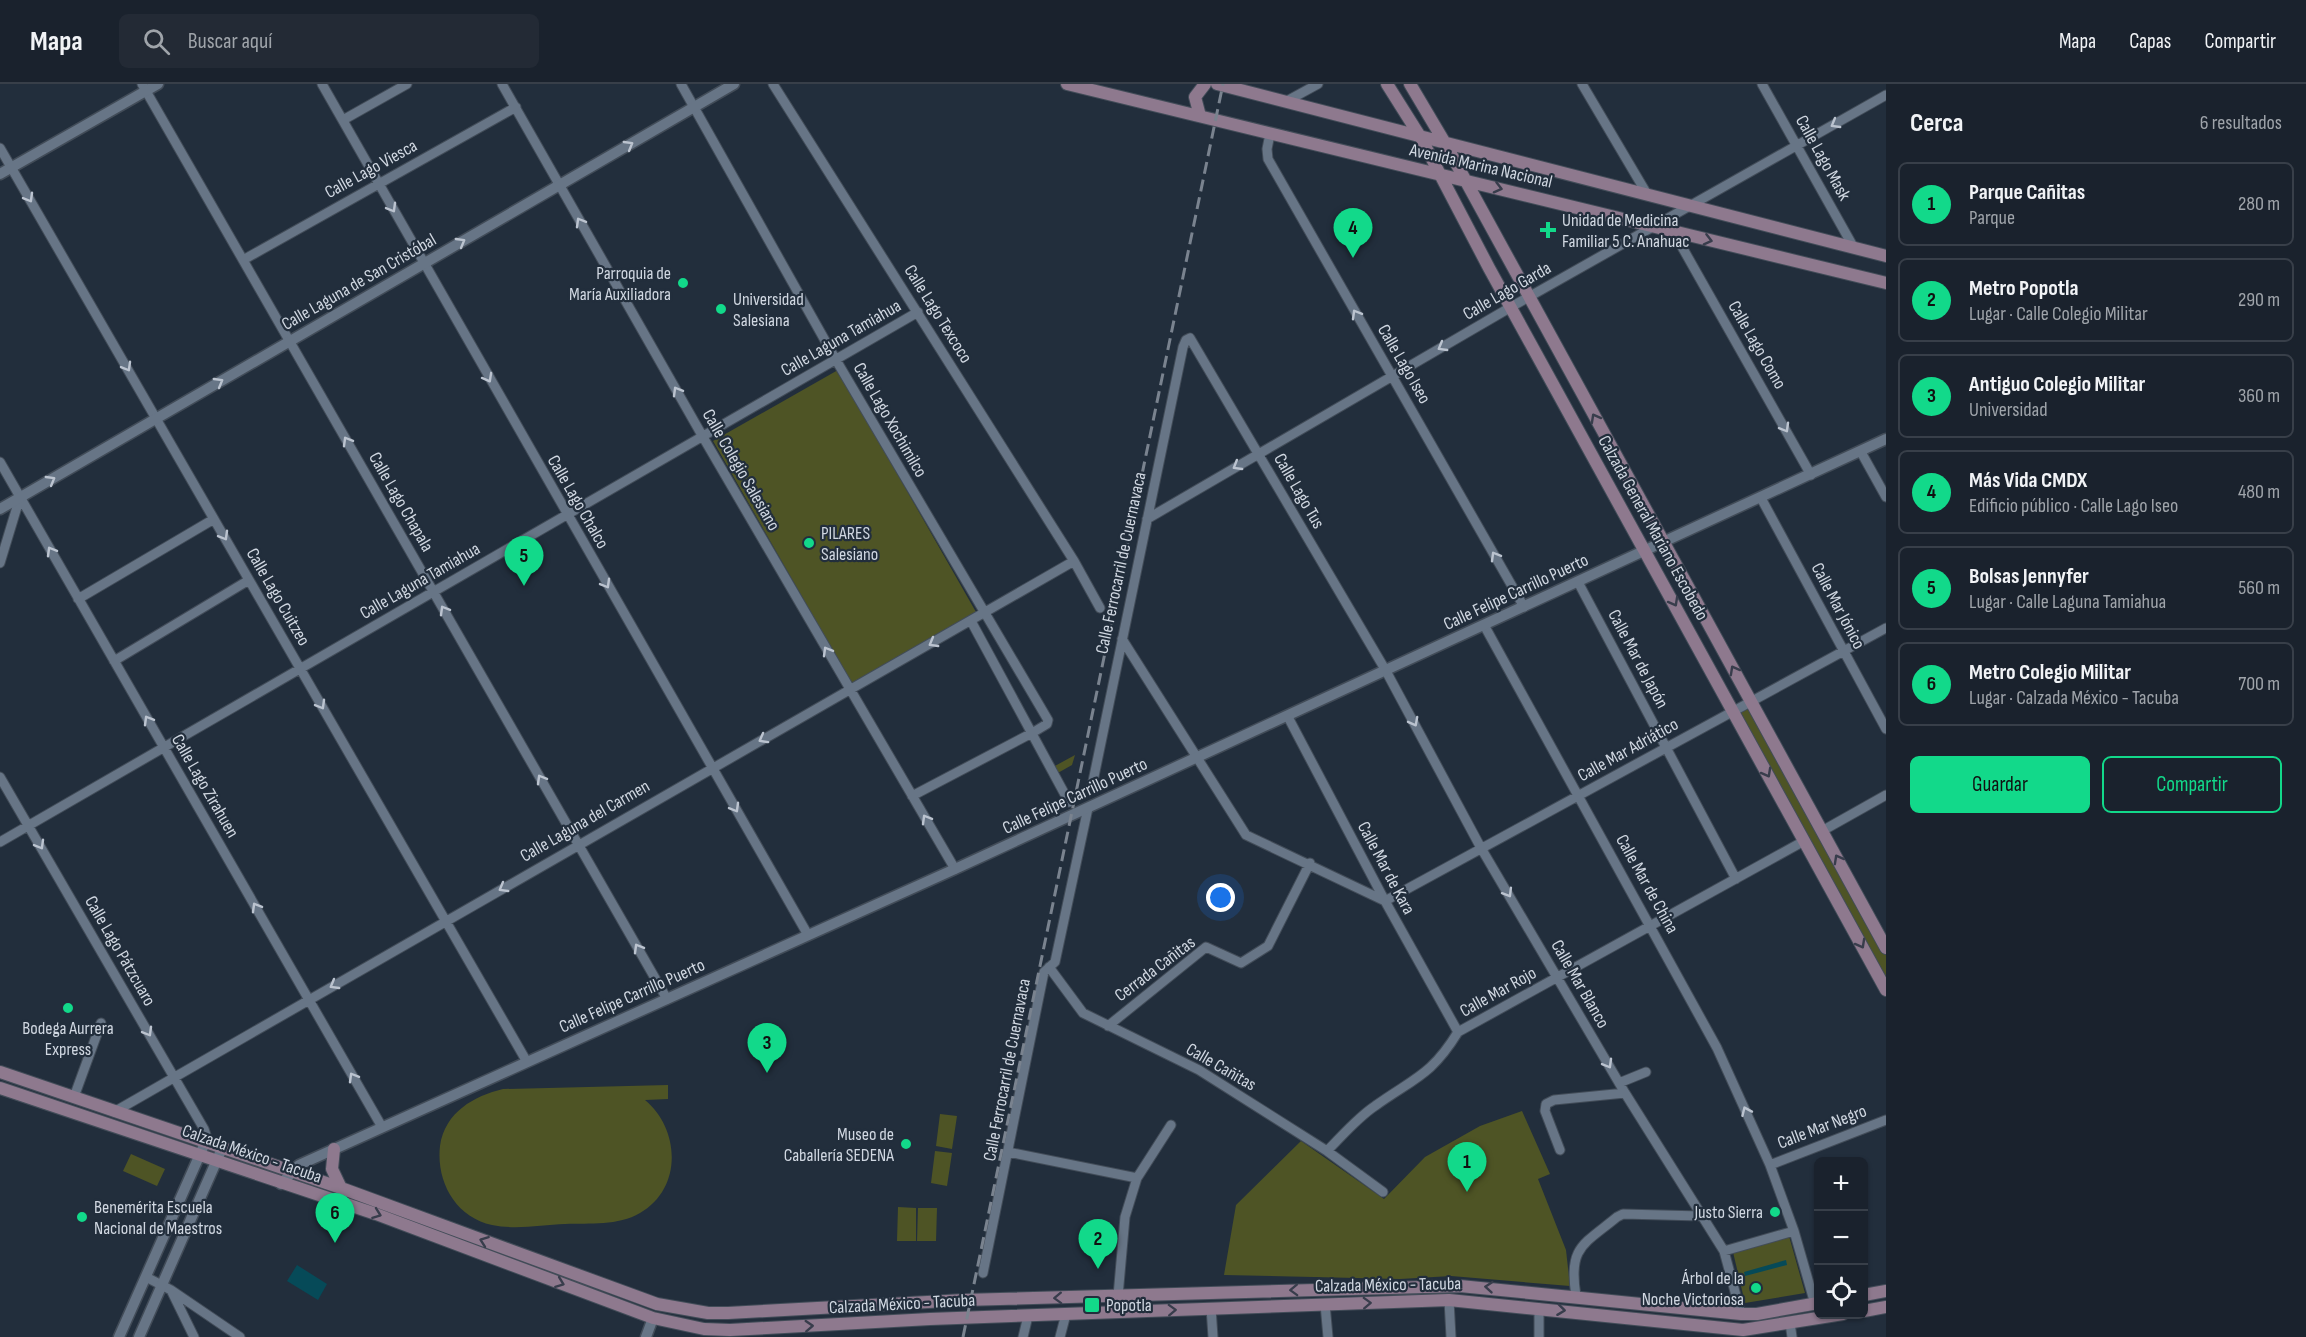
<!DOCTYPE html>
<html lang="es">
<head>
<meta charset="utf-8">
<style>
	:root { --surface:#1a222d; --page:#232a35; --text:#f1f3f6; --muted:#9fa4aa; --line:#383f49; --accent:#12d98a }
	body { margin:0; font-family:"Sofia Sans Condensed",sans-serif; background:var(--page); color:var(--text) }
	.controls { position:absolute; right:18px; bottom:18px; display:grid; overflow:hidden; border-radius:9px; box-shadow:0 2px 4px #0004 }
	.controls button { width:54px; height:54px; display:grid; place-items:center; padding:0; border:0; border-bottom:2px solid var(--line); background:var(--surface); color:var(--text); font:30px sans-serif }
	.you { position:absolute; left:1221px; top:814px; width:21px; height:21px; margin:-15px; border:4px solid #fff; border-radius:50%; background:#1a73e8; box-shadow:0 0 0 9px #1a73e833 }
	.badge { display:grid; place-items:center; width:39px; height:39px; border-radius:50%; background:var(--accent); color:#111; font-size:20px; font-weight:700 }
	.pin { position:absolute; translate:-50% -50px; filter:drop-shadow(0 2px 3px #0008) }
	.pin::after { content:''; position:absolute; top:32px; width:21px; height:18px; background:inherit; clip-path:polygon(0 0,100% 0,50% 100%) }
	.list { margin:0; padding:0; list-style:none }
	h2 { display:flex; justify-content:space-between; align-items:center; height:78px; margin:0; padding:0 24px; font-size:26px }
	h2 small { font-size:20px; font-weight:400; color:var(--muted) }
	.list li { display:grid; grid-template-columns:39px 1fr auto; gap:18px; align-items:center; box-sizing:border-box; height:84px; margin:0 12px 12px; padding:0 12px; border:2px solid var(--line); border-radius:9px }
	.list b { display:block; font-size:22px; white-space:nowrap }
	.list p { margin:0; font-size:20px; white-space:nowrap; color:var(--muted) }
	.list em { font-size:20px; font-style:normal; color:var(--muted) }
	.actions { display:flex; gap:12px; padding:18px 24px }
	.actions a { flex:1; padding:14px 0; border:2px solid var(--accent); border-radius:9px; text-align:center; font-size:21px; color:var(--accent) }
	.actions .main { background:var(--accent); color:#111 }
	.icon { flex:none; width:33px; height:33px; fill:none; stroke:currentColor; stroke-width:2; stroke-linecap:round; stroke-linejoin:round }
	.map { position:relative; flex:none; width:1886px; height:1253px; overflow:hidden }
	header { display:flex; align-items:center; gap:36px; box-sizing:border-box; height:84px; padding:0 30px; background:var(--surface); border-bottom:2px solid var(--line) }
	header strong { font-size:28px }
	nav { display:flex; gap:33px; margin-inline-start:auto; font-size:21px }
	.search { width:420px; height:54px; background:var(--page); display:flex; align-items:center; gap:15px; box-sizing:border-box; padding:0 21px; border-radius:9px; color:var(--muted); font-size:22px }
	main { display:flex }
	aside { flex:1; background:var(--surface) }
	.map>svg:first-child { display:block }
</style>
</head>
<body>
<header>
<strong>Mapa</strong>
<div class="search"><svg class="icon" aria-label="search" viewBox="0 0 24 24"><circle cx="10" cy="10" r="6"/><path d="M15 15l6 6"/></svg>Buscar aquí</div>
<nav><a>Mapa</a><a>Capas</a><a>Compartir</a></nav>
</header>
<main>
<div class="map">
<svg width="1886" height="1253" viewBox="0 0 1886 1253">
	<rect width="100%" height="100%" fill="#222e3c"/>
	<path fill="#4e5425" d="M838 286 976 528 852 600 713 357Z
		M1750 622 1886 869V896L1738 629Z
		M1075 671 1072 681 1056 690 1053 683Z
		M668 1001V1015L645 1016C680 1045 683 1104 640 1129 618 1142 590 1139 565 1140 542 1141 515 1146 492 1141 455 1133 436 1097 440 1062 445 1028 474 1012 503 1005Z
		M1522 1027 1550 1090 1538 1095 1566 1166 1570 1202 1451 1192 1400 1195 1224 1191 1236 1121 1301 1057 1384 1115 1425 1073 1480 1042Z
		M940 1030 957 1032 952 1065 936 1062Z
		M935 1067 952 1069 947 1102 931 1099Z
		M131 1070 165 1085 157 1102 123 1087Z
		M898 1123 916 1124V1157H897Z
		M918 1124H937L936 1157H917Z
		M1789 1152 1805 1209 1745 1219 1733 1168Z"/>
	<path fill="#064a58" d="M1786 1176 1787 1181 1745 1192 1744 1188Z
		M297 1181 327 1200 318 1216 287 1197Z"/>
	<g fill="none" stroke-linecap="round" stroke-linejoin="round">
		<g stroke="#424c58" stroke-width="11">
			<path id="minor" d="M142 0 667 915
				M322 0 808 851
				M502 0 703 353 955 785
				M681 0 836 276 1048 636 1047 640 1032 649 912 712
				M773 0 1074 477 1100 524
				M1582 0 1647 110
				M1762 0 1854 164
				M1285 18 1318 0
				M343 36 407 0
				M1270 50 1267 65 1268 75 1524 523
				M0 64 527 978
				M1673 147 1811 391
				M243 176 516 23
				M1861 368 1886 413
				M0 378 382 1043
				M1761 414 1886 645
				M1147 435 1511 223 1886 11
				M0 479 20 413
				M1578 498 1736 795
				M78 515 214 435
				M971 537 1069 718
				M1484 541 1717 964 1770 1081 1794 1147 1815 1220
				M1122 555 1246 751 1385 817
				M114 577 249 496
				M1288 633 1385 817 1458 948
				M0 693 204 1045 207 1054 205 1059
				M1092 702 1183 263 1186 256 1190 254 1386 587 1481 764 1625 1009 1724 1167 1741 1230
				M1822 747 1886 711
				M0 758 918 228
				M1385 817 1886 544
				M1049 883 1083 929 1199 986 1327 1067 1383 1108
				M1108 942 1206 863 1241 879 1268 862 1310 779
				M1619 999 1646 988
				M74 1013 101 939
				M114 1028 1074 477
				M1560 1066 1545 1027 1546 1020 1554 1016 1625 1009
				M1327 1067C1342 1052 1357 1034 1375 1022 1414 994 1431 992 1458 948L1804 757
				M1008 1068 1137 1094
				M1770 1081 1886 1036
				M1724 1167 1794 1147
				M983 1189 1044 888 1055 878 1088 724
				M146 1193 171 1206 240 1253
				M172 1208 194 1253
				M1118 1212 1125 1133 1137 1094 1171 1041
				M1576 1212C1568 1163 1583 1161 1617 1133L1623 1130 1701 1132
				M1449 1216 1451 1253
				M1325 1220 1328 1253
				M1211 1224 1213 1253
				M1790 1239 1792 1253
				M1023 1253 1028 1232
				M1060 1253 1066 1230
				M1539 1253V1224"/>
		</g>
		<g stroke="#424c58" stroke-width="13">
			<path id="tertiary" d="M0 90 158 0
				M0 425 734 0
				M281 1100 299 1081 955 785 1886 355
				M119 1253 205 1059
				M139 1253 220 1069
				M646 1253 653 1234"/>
		</g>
		<g stroke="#424c58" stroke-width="14">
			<path id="secondary" d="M1067 0 1886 199
				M1217 0 1886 172
				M1387 0 1421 54 1489 184 1886 906
				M1410 0 1445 59 1886 864
				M1200 32 1195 13 1205 0
				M0 988 341 1104 657 1220 708 1229H728L964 1216 1460 1202 1741 1230H1757L1818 1219
				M0 1004 376 1130 653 1234 704 1245 730 1246 930 1235 1449 1216 1743 1246 1843 1230
				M334 1065 332 1085 341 1104
				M1864 1211 1886 1207
				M1864 1227 1886 1223"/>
		</g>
		<use href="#minor" stroke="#677586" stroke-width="9"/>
		<use href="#tertiary" stroke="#677586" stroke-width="10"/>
		<use href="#secondary" stroke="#8e798e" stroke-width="12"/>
		<path stroke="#7a838f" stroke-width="3" stroke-dasharray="12 6" stroke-linecap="butt" d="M963 1253 1223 0"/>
	</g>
	<defs><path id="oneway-chevron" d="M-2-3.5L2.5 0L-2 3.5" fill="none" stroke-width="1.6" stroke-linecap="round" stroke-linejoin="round" transform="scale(1.5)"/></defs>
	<g stroke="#bbc3cf">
		<use href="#oneway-chevron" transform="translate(1835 40) rotate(150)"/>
		<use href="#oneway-chevron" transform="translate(629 61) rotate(-30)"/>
		<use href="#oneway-chevron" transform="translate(29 114) rotate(60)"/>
		<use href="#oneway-chevron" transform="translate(392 124) rotate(60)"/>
		<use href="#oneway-chevron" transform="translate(580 138) rotate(-120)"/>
		<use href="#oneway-chevron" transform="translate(461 158) rotate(-30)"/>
		<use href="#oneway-chevron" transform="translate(1356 230) rotate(-120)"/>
		<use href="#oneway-chevron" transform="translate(1442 263) rotate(150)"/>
		<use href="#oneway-chevron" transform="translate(127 283) rotate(60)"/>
		<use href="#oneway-chevron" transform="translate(488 294) rotate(61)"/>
		<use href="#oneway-chevron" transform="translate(219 298) rotate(-30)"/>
		<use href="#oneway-chevron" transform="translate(677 307) rotate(-120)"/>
		<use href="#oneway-chevron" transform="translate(1785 344) rotate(60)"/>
		<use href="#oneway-chevron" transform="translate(347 357) rotate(-120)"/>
		<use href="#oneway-chevron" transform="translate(1237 382) rotate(149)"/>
		<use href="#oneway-chevron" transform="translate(51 396) rotate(-30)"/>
		<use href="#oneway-chevron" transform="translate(224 452) rotate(60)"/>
		<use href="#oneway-chevron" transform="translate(51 467) rotate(-120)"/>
		<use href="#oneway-chevron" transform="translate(1495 472) rotate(-120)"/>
		<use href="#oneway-chevron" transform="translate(606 500) rotate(60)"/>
		<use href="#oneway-chevron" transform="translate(444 526) rotate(-120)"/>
		<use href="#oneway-chevron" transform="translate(933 559) rotate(150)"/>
		<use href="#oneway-chevron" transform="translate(827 567) rotate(-120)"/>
		<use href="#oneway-chevron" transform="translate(321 621) rotate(60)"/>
		<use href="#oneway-chevron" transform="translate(148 636) rotate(-120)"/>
		<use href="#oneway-chevron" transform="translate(1414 638) rotate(62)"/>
		<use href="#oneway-chevron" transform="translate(763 655) rotate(151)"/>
		<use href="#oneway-chevron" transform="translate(541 695) rotate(-120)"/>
		<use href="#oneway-chevron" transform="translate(735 724) rotate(60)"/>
		<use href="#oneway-chevron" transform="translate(926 735) rotate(-120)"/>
		<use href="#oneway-chevron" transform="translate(40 761) rotate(60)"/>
		<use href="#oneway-chevron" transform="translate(503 804) rotate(150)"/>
		<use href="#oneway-chevron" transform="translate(1508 809) rotate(59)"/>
		<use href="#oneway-chevron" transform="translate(256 823) rotate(-120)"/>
		<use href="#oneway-chevron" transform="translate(638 864) rotate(-120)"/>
		<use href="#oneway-chevron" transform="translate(334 901) rotate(150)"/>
		<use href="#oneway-chevron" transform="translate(148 948) rotate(60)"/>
		<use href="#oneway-chevron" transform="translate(1608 980) rotate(60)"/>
		<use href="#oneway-chevron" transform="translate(353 993) rotate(-120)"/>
		<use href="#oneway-chevron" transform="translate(1746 1027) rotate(-114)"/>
	</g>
	<g stroke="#383d4c">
		<use href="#oneway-chevron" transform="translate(1498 104) rotate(14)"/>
		<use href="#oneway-chevron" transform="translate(1708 156) rotate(14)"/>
		<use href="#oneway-chevron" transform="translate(1595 334) rotate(-119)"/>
		<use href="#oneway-chevron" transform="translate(1674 518) rotate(61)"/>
		<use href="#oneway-chevron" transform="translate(1734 586) rotate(-119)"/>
		<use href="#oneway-chevron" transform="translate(1767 689) rotate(61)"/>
		<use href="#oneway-chevron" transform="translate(1838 775) rotate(-119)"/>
		<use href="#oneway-chevron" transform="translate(1861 860) rotate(61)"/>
		<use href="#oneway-chevron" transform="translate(377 1130) rotate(20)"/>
		<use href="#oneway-chevron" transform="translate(484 1157) rotate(-160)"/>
		<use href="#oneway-chevron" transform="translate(560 1199) rotate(21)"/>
		<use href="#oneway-chevron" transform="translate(1489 1203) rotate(-175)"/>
		<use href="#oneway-chevron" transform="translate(1294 1206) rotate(178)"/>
		<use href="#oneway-chevron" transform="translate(1058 1214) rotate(178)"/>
		<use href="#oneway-chevron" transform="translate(1367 1219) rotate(-2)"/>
		<use href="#oneway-chevron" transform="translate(1172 1226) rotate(-2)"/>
		<use href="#oneway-chevron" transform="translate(1561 1226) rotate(7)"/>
		<use href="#oneway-chevron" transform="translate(809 1242) rotate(-3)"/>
	</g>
	<g fill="#12d98a" stroke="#222e3c" stroke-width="2">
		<path d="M1545 137h6v6h6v6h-6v6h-6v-6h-6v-6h6z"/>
		<circle cx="683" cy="199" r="6"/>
		<circle cx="721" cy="225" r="6"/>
		<circle cx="809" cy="459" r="6"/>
		<circle cx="68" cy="924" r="6"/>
		<circle cx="906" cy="1060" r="6"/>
		<circle cx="1775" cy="1128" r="6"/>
		<circle cx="82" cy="1133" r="6"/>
		<circle cx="1756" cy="1204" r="6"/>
		<rect x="1084" y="1213" width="16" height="16" rx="3"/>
	</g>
	<g text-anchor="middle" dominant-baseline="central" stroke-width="4.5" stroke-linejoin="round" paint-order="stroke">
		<g font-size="18" fill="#d0d7e1" stroke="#222e3c">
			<text transform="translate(1823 74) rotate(61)">Calle Lago Mask</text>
			<text transform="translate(1481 82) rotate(13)">Avenida Marina Nacional</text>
			<text transform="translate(371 85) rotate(-29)">Calle Lago Viesca</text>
			<text transform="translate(359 198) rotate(-30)">Calle Laguna de San Cristóbal</text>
			<text transform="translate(1507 207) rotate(-30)">Calle Lago Garda</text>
			<text transform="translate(938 230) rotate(58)">Calle Lago Texcoco</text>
			<text transform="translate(841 254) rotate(-30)">Calle Laguna Tamiahua</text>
			<text transform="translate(1757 261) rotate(60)">Calle Lago Como</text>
			<text transform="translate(1404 280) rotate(60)">Calle Lago Iseo</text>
			<text transform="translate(890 336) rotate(60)">Calle Lago Xochimilco</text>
			<text transform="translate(741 386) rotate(60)">Calle Colegio Salesiano</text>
			<text transform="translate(1299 407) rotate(60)">Calle Lago Tus</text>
			<text transform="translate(401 418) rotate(60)">Calle Lago Chapala</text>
			<text transform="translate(578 418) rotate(60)">Calle Lago Chalco</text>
			<text transform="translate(1653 444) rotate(61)">Calzada General Mariano Escobedo</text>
			<text transform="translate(1121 479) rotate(-78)">Calle Ferrocarril de Cuernavaca</text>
			<text transform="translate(420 497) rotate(-30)">Calle Laguna Tamiahua</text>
			<text transform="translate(1516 508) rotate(-25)">Calle Felipe Carrillo Puerto</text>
			<text transform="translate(278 513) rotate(60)">Calle Lago Cuitzeo</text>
			<text transform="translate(1838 522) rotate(62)">Calle Mar Jónico</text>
			<text transform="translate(1638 575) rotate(62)">Calle Mar de Japón</text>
			<text transform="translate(1628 666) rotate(-29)">Calle Mar Adriático</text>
			<text transform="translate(205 702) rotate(60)">Calle Lago Zirahuen</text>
			<text transform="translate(1075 712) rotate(-25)">Calle Felipe Carrillo Puerto</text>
			<text transform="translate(585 737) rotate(-30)">Calle Laguna del Carmen</text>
			<text transform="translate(1386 784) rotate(62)">Calle Mar de Kara</text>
			<text transform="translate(1647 800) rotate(61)">Calle Mar de China</text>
			<text transform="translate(120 867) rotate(60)">Calle Lago Pátzcuaro</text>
			<text transform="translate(1155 885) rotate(-37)">Cerrada Cañitas</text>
			<text transform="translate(1580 900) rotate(60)">Calle Mar Blanco</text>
			<text transform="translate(1498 908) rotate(-29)">Calle Mar Rojo</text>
			<text transform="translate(632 912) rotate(-24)">Calle Felipe Carrillo Puerto</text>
			<text transform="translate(1221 983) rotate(30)">Calle Cañitas</text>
			<text transform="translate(1007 986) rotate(-79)">Calle Ferrocarril de Cuernavaca</text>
			<text transform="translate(1822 1043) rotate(-21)">Calle Mar Negro</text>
			<text transform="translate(252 1070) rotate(19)">Calzada México - Tacuba</text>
			<text transform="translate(1388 1201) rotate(-1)">Calzada México - Tacuba</text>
			<text transform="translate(902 1220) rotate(-3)">Calzada México - Tacuba</text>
		</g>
		<g font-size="18" fill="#d0d7e1" stroke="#222e3c" text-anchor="start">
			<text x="1562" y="136">Unidad de Medicina<tspan x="1562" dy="21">Familiar 5 C. Anahuac</tspan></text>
			<text x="671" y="189" text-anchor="end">Parroquia de<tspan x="671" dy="21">María Auxiliadora</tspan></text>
			<text x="733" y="215">Universidad<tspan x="733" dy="21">Salesiana</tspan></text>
			<text x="821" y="449">PILARES<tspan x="821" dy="21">Salesiano</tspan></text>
			<text x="68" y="944" text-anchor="middle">Bodega Aurrera<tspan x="68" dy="21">Express</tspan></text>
			<text x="894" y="1050" text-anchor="end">Museo de<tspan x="894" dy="21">Caballería SEDENA</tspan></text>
			<text x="94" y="1123">Benemérita Escuela<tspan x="94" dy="21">Nacional de Maestros</tspan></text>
			<text x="1763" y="1128" text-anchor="end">Justo Sierra</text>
			<text x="1744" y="1194" text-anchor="end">Árbol de la<tspan x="1744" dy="21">Noche Victoriosa</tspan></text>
			<text x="1106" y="1221">Popotla</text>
		</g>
	</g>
</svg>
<div class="controls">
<button>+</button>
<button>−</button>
<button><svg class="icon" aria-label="locate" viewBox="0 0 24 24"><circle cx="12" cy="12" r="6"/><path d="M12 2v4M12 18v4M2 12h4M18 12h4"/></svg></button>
</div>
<div class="you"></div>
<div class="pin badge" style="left:1467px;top:1108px">1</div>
<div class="pin badge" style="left:1098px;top:1185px">2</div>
<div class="pin badge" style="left:767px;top:989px">3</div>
<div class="pin badge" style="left:1353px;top:174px">4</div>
<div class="pin badge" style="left:524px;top:502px">5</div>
<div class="pin badge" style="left:335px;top:1159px">6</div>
</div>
<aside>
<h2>Cerca<small>6 resultados</small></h2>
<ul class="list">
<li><span class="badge">1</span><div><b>Parque Cañitas</b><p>Parque</p></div><em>280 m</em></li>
<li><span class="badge">2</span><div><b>Metro Popotla</b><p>Lugar · Calle Colegio Militar</p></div><em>290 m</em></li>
<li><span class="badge">3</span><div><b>Antiguo Colegio Militar</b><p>Universidad</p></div><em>360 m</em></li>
<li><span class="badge">4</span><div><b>Más Vida CMDX</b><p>Edificio público · Calle Lago Iseo</p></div><em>480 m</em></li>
<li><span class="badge">5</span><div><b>Bolsas Jennyfer</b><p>Lugar · Calle Laguna Tamiahua</p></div><em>560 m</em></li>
<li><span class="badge">6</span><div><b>Metro Colegio Militar</b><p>Lugar · Calzada México - Tacuba</p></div><em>700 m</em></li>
</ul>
<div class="actions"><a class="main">Guardar</a><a>Compartir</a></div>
</aside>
</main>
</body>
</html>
